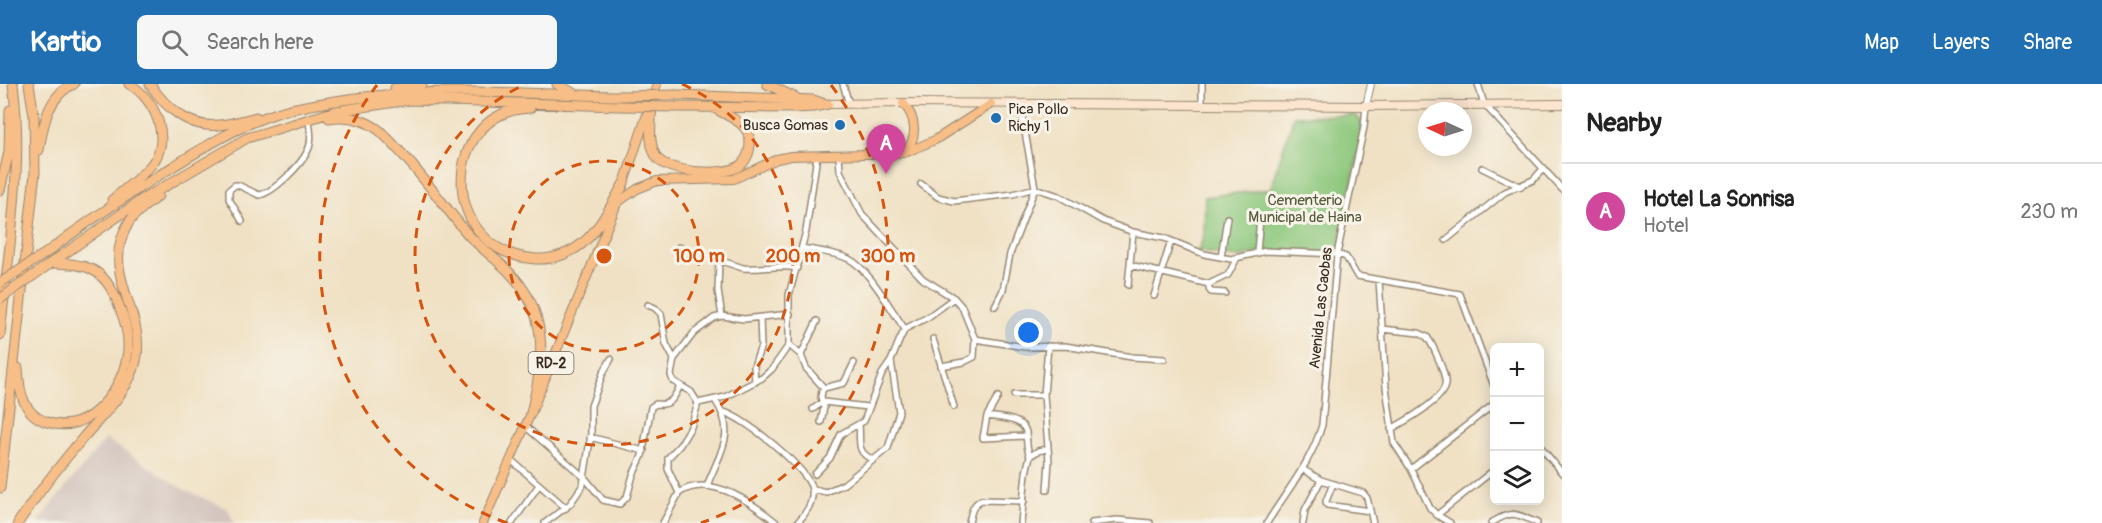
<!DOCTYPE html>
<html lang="en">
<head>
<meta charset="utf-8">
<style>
	:root { --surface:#fff; --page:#f6f6f6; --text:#222; --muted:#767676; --line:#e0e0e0; --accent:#1f6fb2 }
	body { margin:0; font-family:Pangolin,sans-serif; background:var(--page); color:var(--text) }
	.controls { position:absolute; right:18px; bottom:18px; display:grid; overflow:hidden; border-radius:9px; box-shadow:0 3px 15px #0003 }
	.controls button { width:54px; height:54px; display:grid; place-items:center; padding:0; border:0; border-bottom:2px solid var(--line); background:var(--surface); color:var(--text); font:30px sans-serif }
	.compass { position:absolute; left:1418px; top:18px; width:54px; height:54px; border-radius:50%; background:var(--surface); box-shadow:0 3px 15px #0003; rotate:274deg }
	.you { position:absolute; left:1029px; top:249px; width:21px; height:21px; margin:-15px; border:4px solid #fff; border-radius:50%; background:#1a73e8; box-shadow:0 0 0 9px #1a73e833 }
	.badge { display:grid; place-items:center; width:39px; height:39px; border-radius:50%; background:var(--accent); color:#fff; font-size:20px; font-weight:700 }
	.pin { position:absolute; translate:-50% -50px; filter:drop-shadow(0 2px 3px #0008) }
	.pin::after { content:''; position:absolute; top:32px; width:21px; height:18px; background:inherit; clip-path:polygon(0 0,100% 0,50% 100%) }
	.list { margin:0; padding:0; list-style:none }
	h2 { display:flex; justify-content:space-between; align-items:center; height:78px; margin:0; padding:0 24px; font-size:26px }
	h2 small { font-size:20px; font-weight:400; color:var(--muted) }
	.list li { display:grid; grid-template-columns:39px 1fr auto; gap:18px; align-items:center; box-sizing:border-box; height:96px; padding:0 24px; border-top:2px solid var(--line) }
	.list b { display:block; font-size:22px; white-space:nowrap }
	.list p { margin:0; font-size:20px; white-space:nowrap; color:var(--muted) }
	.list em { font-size:20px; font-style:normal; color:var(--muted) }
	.icon { flex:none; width:33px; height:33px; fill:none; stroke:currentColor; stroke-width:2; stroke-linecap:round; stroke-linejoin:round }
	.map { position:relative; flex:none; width:1562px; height:439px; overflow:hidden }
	header { display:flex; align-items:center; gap:36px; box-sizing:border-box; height:84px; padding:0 30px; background:var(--accent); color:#fff }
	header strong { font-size:28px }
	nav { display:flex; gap:33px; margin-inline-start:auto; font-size:21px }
	.search { width:420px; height:54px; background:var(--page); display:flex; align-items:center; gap:15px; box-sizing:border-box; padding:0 21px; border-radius:9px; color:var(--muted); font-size:22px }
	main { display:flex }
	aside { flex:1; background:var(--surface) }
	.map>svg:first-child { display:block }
</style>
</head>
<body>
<header>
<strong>Kartio</strong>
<div class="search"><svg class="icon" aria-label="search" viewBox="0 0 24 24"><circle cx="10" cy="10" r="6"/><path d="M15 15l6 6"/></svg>Search here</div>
<nav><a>Map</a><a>Layers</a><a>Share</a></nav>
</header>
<main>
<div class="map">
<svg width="1562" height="439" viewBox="0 0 1562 439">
	<rect width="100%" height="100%" fill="#f7f3e8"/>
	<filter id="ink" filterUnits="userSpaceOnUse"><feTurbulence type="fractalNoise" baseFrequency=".0167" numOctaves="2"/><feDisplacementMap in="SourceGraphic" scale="12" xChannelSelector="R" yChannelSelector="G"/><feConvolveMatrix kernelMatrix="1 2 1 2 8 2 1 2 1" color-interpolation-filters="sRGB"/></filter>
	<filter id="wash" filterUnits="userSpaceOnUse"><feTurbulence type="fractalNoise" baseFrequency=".008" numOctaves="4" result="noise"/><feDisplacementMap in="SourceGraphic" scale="24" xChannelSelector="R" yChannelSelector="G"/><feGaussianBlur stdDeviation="1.35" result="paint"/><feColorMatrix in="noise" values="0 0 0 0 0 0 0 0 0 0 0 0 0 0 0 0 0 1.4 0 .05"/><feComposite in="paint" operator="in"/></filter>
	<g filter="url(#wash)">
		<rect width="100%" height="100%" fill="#f0e1c4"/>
		<path fill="#cfc0ba" d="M106 355 183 405 228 425 234 439H38L55 416Z"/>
		<path fill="#8cc77b" stroke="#64784c" stroke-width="1.5" d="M1355 31 1362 38 1364 43 1337 170 1266 167 1237 174 1198 167 1204 152 1205 113 1270 105 1294 32Z"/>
	</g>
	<g filter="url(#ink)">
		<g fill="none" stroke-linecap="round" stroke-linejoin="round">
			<g stroke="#968671" stroke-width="8">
				<path id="minor" d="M843 0 849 20
					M1202 0V21
					M1478 0 1484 20 1562 105
					M839 71 840 87 862 130 923 195 954 214 962 223 975 255 974 273 964 278 941 282
					M1482 84 1521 103
					M921 100 938 113 954 117 1013 110 1035 104 1059 112 1103 137 1133 148 1164 154 1204 170 1231 175 1266 167 1337 170 1346 173 1357 192 1460 210 1494 302
					M242 137 229 115V106L235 101H238L259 111C273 109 301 81 307 68 313 58 310 46 309 36
					M1446 156 1505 108 1533 96 1544 84
					M679 163 743 184C761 186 778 180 797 184
					M802 164C817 167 835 168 849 175 869 185 891 226 905 245
					M1257 168 1260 134
					M1221 173 1227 134
					M719 176 718 207 722 232
					M1130 181 1209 200 1228 191 1237 174
					M1379 196 1386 303 1394 359 1411 385 1430 424 1437 431 1450 439
					M1209 200V205L1211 208 1225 209
					M1128 201 1133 148
					M1154 212 1171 157
					M648 221 655 224 661 230 666 260 674 275
					M995 222 1003 206 1010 170 1035 104 1020 20
					M1382 245 1419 249 1427 253C1433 261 1447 291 1445 301 1443 316 1404 338 1391 345
					M933 255 954 323
					M975 255 1025 263 1065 262 1132 273 1164 275
					M789 261 801 271 806 284 824 304
					M801 271 817 237
					M755 298 754 282 761 262 760 234
					M1014 311H1044
					M998 313 987 332 983 354 1026 352
					M698 319 725 313 762 294 772 285 789 261V211L806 147 817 72
					M813 325 823 318 868 323
					M723 328C743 332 810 386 812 406 814 418 805 431 797 439
					M987 332C999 334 1023 334 1026 348 1027 356 1026 364 1030 372
					M821 338 824 323 821 313 822 307 824 304 844 299 854 279
					M859 341C861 356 855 368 872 375
					M525 342 585 394 603 416 620 420 627 413 633 391 642 372 651 323 656 320C671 322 674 314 680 302
					M590 353 644 367
					M1540 362 1562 389
					M511 376 566 424
					M1411 385 1494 320
					M1304 386 1321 396 1363 409 1367 414 1373 439
					M815 390 830 374 841 350 864 337 882 290 891 277
					M1333 400 1326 417 1327 421 1370 427
					M707 402C719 369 738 350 715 316
					M813 405 826 408 844 400 888 364 899 328 891 277 900 255 905 245 928 233 954 214
					M1047 406 1049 377 1044 311 1048 262
					M679 409 668 385V374L680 361 691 343 698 319 691 308 673 297 671 291 674 275 694 249 714 234 722 232 744 235 790 230
					M1437 431 1494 386
					M512 439 539 401
					M545 439 570 420 583 401 591 350V322L603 289 611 275
					M663 439 679 409C710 388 754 420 777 439
					M969 439C971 429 972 421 981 416L1024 417
					M1021 439 1026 389 1030 372 1038 367 1047 365
					M1091 439 1117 436 1150 439
					M1267 439C1287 406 1311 379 1322 341L1337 170 1364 43 1366 22
					M1303 439 1305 426 1321 396
					M1491 439C1513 426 1515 429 1537 439"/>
			</g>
			<g stroke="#968671" stroke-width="8">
				<path id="tertiary" d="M1366 22 1371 0"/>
			</g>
			<g stroke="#968671" stroke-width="10">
				<path id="secondary" d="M828 20 903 19 1366 22 1562 20"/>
			</g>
			<g stroke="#968671" stroke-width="10">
				<path id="primary" d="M903 19C916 33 919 55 904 68
					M622 105 657 0
					M617 119 637 105 657 97 734 95 777 75 791 72 904 69 935 56 991 20
					M483 439 531 329 618 117"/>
			</g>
			<g stroke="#968671" stroke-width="11">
				<path id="motorway" d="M150 0C165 23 189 45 219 41 232 40 244 36 256 33
					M557 0 575 10
					M767 0 796 14
					M395 4 422 0
					M677 11 813 16 825 20
					M652 17C652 35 646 60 658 75 670 89 723 92 738 83 746 78 750 68 750 59 750 52 746 44 740 39 732 33 721 28 712 23
					M677 23 795 24 814 23 828 20
					M530 24C440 27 437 169 536 175 553 176 573 169 586 156 602 141 613 118 624 99
					M329 34C348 31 364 35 379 46 411 76 437 113 465 147 478 163 495 173 509 188 550 229 544 277 531 329
					M39 66C43 41 48 11 74 0
					M0 106 9 68 10 26
					M112 116C125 105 140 94 151 81 173 56 155 14 129 0
					M49 167C84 139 121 116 158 92 198 67 237 41 283 27 302 22 322 19 342 16 434 2 527 10 620 12
					M51 179 140 117 247 54 336 27 409 16 620 22
					M0 251C8 168 24 83 13 0
					M18 284C19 299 20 315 30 327 35 333 43 337 50 339 88 350 121 308 127 273 131 255 125 236 118 219 104 184 87 179 51 179
					M0 404 35 89 34 32 29 0
					M18 439C37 410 59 382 82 355 101 332 129 308 136 277 147 229 99 189 128 140 134 129 148 120 158 112"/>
			</g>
			<use href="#minor" stroke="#fff" stroke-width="5"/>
			<use href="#tertiary" stroke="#fff" stroke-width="6"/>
			<use href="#secondary" stroke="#fce5cf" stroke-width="8"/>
			<use href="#primary" stroke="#f7be88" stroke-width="8"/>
			<use href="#motorway" stroke="#f7be88" stroke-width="9"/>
			<g stroke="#968671" stroke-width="11" stroke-linecap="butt">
				<path id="motorway-bridge" d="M620 12 677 11
					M620 22 677 23
					M0 199 49 167
					M0 215 51 179"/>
			</g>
			<use href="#motorway-bridge" stroke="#f7be88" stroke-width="9"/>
		</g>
	</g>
	<g fill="none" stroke="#d7540e" stroke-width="3" stroke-dasharray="10 8">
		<circle cx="604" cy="172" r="95"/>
		<path d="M682 0A189 189 0 1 1 526 0"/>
		<path d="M507 439A284 284 0 0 1 377 1M831 1A284 284 0 0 1 701 439"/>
	</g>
	<g fill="#1f6fb2" stroke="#f7f3e8" stroke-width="2">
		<circle cx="996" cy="34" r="6"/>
		<circle cx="840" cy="41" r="6"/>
	</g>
	<g text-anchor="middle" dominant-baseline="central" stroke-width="6" stroke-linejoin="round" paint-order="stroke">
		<rect fill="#f7f3e8" stroke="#73665b" stroke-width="1.5" x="528.5" y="268" width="45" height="22" rx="4.5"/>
		<g font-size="14" font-weight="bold" fill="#3b2a1e">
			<text x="551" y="279">RD-2</text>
		</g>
		<g font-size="15" fill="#3b2a1e" stroke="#f7f3e8" text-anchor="start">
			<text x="1008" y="25">Pica Pollo<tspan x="1008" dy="17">Richy 1</tspan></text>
			<text x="828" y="41" text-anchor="end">Busca Gomas</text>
		</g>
		<g font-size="15" fill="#53593a" stroke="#f7f3e8">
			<text x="1305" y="116">Cementerio<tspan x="1305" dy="17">Municipal de Haina</tspan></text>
		</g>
		<g font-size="15" fill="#3b2a1e" stroke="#f7f3e8">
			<text transform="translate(1321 224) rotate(-84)">Avenida Las Caobas</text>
		</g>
	</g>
	<circle cx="604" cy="172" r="9" fill="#d7540e" stroke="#f7f3e8" stroke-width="3"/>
	<g font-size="18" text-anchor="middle" font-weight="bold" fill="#d7540e" stroke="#f7f3e8" stroke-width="6" stroke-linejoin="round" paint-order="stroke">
		<text x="699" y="178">100 m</text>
		<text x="793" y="178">200 m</text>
		<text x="888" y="178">300 m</text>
	</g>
</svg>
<div class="controls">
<button>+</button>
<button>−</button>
<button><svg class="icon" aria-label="layers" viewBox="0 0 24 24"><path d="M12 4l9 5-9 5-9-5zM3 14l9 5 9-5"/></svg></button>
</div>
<svg class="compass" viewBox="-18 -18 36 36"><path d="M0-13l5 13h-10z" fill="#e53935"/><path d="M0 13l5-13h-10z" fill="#767676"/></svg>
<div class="you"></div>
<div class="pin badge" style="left:886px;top:90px;background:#d1479c">A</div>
</div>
<aside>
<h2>Nearby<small></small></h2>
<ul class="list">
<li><span class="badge" style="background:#d1479c">A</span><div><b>Hotel La Sonrisa</b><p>Hotel</p></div><em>230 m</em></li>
</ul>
</aside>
</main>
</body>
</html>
